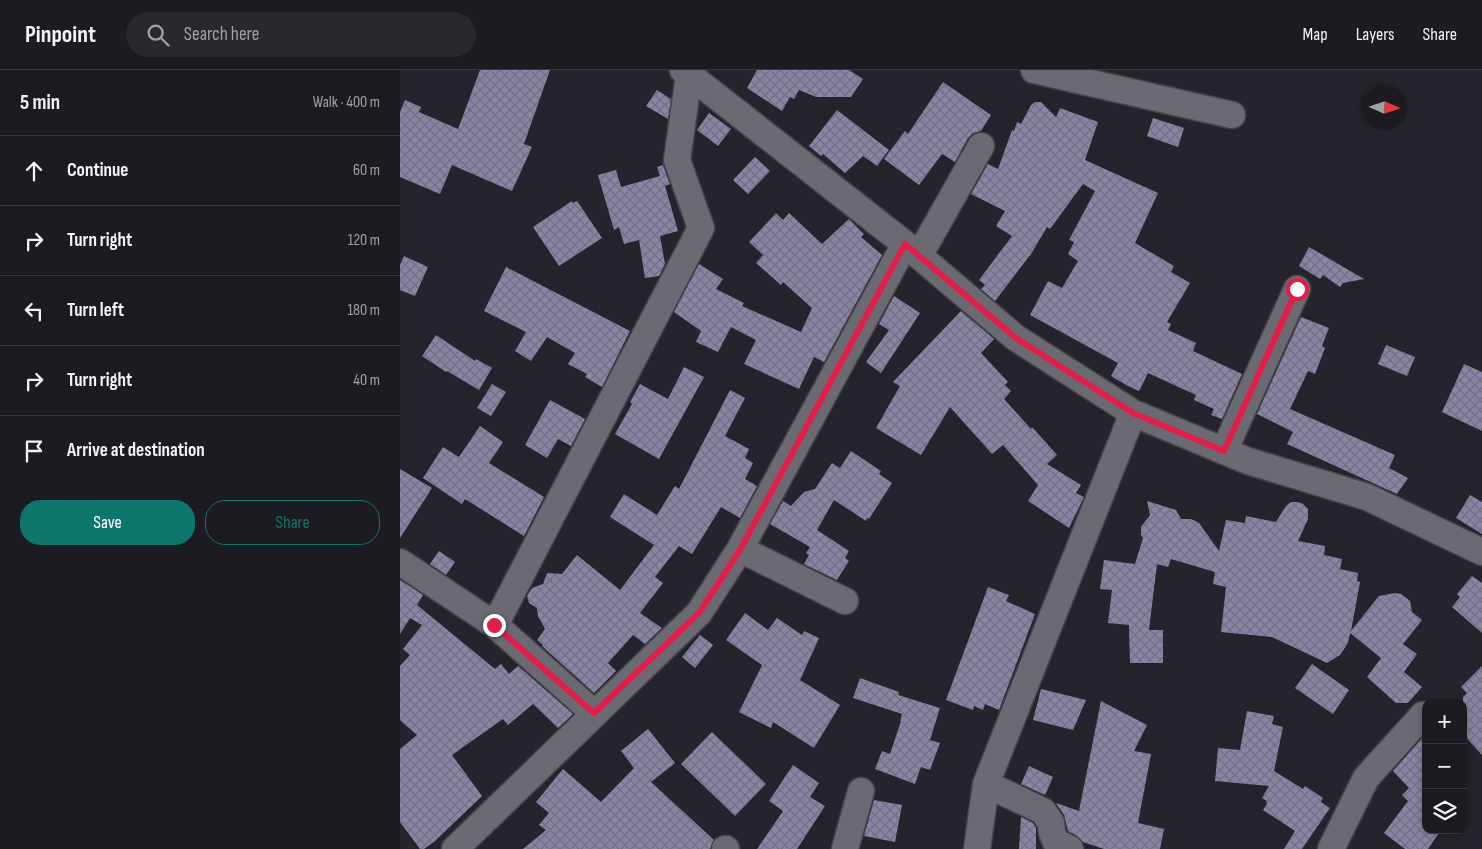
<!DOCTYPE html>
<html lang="en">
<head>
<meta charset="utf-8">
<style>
	:root { --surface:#1c1b21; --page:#29282e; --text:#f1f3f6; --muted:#a0a1a5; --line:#3a393f; --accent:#0f766e }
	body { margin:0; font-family:"Sofia Sans Condensed",sans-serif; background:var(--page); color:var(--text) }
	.controls { position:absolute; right:15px; bottom:15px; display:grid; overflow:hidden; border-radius:10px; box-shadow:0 2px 8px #0003 }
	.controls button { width:45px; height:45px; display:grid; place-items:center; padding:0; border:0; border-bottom:1px solid var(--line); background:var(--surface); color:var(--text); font:25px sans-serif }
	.compass { position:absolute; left:962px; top:15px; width:45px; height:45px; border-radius:50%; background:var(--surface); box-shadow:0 2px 8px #0003; rotate:93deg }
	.stop { position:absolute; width:15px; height:15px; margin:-11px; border:4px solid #e11d48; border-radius:50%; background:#fff }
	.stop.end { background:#e11d48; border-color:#fff; box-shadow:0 1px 5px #0008 }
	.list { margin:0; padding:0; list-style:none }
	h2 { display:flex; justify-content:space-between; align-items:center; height:65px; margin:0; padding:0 20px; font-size:21px }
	h2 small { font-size:16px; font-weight:400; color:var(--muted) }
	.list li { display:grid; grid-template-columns:32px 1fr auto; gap:15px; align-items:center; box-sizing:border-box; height:70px; padding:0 20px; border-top:1px solid var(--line) }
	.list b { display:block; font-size:19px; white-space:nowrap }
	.list em { font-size:16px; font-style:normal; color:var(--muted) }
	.actions { display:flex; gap:10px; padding:15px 20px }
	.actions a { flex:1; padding:11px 0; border:1px solid var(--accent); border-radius:20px; text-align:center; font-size:18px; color:var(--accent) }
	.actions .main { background:var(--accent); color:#fff }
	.icon { flex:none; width:28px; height:28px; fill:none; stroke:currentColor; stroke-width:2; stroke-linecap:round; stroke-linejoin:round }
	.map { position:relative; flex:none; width:1082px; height:779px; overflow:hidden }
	header { display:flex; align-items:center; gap:30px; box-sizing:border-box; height:70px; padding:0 25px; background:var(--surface); border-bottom:1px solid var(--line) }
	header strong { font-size:24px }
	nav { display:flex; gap:28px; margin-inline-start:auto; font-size:18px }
	.search { width:350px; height:45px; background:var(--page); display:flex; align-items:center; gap:12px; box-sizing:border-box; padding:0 18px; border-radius:28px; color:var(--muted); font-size:19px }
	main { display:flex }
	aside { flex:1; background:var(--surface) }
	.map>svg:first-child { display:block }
</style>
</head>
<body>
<header>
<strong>Pinpoint</strong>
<div class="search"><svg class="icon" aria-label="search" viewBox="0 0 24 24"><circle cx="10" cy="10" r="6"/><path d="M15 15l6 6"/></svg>Search here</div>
<nav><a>Map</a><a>Layers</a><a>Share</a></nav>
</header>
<main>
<aside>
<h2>5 min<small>Walk · 400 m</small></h2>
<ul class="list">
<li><svg class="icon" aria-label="ahead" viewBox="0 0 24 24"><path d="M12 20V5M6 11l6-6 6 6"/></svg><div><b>Continue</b></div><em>60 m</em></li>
<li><svg class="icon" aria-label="right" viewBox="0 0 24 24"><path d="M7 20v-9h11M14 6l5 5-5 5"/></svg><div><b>Turn right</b></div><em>120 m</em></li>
<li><svg class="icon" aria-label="left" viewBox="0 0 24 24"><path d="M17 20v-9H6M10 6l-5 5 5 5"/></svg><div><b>Turn left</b></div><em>180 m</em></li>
<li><svg class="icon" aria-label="right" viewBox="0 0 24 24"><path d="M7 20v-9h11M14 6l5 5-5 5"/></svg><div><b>Turn right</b></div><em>40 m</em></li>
<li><svg class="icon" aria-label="arrive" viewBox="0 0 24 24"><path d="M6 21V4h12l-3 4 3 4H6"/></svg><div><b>Arrive at destination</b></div></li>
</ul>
<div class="actions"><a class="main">Save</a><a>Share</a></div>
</aside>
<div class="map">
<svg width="1082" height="779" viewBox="0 0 1082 779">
	<defs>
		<pattern id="building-cross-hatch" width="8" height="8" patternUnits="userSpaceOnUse" patternTransform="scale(1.25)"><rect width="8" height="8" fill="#8984a3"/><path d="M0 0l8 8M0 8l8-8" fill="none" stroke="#726f84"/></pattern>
	</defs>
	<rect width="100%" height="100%" fill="#25242c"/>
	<path fill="url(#building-cross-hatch)" d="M80 0H150L124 74 132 77 112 121 52 95 40 124 0 107V42L5 30 21 37 19 42 58 59Z
		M357 0H449L463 9 451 27H416L399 20 394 29 390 27 382 41 347 18Z
		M543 12 591 45 581 61 573 63 568 68 555 92 542 84 519 115 484 89 505 61 508 64Z
		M257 20 271 29 268 49 246 36Z
		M635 32H641L656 47 660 38 698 52 685 90 758 123 735 173 774 196 771 202 790 213 767 252 771 254 768 260 796 273 793 281 842 304 822 349 811 345 814 339 794 330 796 325 748 303 739 321 726 315 711 306 718 293 630 245 648 211 662 218 678 191 668 184 674 172 669 170 695 121 683 114 650 159 647 157 631 184 595 231 581 219 585 215 579 210 612 166 596 156 605 141 571 124 588 94 598 99 612 60 614 61 617 52 621 54 631 35Z
		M437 40 489 80 477 96 463 86 445 103 423 84 421 86 409 76Z
		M309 43 331 59 318 76 297 60Z
		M753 48 784 58 778 77 747 66Z
		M355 87 370 101 348 124 333 110Z
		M263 95 270 114 265 116 278 161 260 166 265 194 259 206 245 208 239 170 224 174 219 157 214 160 198 105 216 100 221 117 260 106 257 97Z
		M172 131 173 133 177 131 202 168 159 196 133 157Z
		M376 143 383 150 389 143 422 174 449 149 464 164 461 167 482 185 424 292 414 287 399 319 344 294 356 270 331 257 318 282 296 272 301 261 274 242 299 194 323 209 316 219 344 233 342 236 401 262 412 238 383 212 381 215 356 193 363 185 349 172Z
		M909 177 964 209 943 213 940 217 923 205 920 209 899 196Z
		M4 186 28 197 15 226 0 220V195Z
		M106 197 230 261 202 317 185 307 187 304 168 294 175 283 147 267 131 291 115 281 126 262 84 241Z
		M494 226 520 243 481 303 466 292 489 260 479 254Z
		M561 241 594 269 581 283 608 312 605 315 611 321 604 329 631 359 632 357 657 385 647 394 681 415 676 423 684 427 669 458 628 431 638 415 603 375 592 384 550 337 521 385 476 358 500 316 493 312Z
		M901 247 929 258 922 276 925 278 915 304 908 301 890 339 995 385 989 398 1008 408 997 424 887 374 893 362 857 344Z
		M36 265 75 291 76 289 92 298 79 320 47 301 46 302 22 286Z
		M986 275 1015 287 1007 306 978 294Z
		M1064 294 1082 302V361L1042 342Z
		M284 297 304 307 259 389 215 364 232 334 230 332 240 314 268 329Z
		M92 314 106 322 91 346 77 338Z
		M330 320 345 328 325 366 349 379 345 388 353 393 345 409 357 416 340 448 321 437 292 484 279 476 255 507 263 513 240 543 262 558 245 574 233 565 208 593 216 601 194 623 142 576 143 575 137 570 145 559 138 546 137 538 129 533 127 526 132 518 143 514 147 503 162 504 177 485 220 520 254 475 210 447 224 424 257 445 275 416 279 419Z
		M150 330 185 349 171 376 158 369 147 388 125 375Z
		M80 356 103 372 89 393 144 427 124 466 65 429 62 434 23 408 43 377 59 387Z
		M451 381 481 401 479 404 492 413 469 449 467 448 466 451 434 430 417 460 449 481 445 488 449 491 437 510 404 494 409 485 406 483 410 477 370 454 383 431 391 436 404 422 415 419 432 393 440 398Z
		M0 399 32 418 0 468Z
		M1070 425 1082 432V464L1056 448Z
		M747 431 776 440 781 449H791L799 453 819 481 826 450 845 453 846 446 876 452 886 436 891 432H898L903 434 908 439V449L898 471 925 476 924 485 942 489 940 499 958 503 957 511 960 512 951 561 979 526 995 523 1001 524 1010 531 1012 542 1022 550 1003 574 1017 584 1004 602 1022 617 1008 633H996L967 607 981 588 950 563 948 573 940 585 927 593 872 567 821 562 826 517 813 514 815 502 771 489 768 497 757 494 749 560H763V593H730L729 555 708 553 712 520 700 519 704 490 735 494 743 468 741 465V457L750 445Z
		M39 481 55 492 46 505 30 494Z
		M1072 506 1082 513V563L1052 537 1060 527 1057 524Z
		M0 510 23 525 17 535 95 599 101 594 109 604 118 596 173 644 158 658 133 634 108 655 103 649 52 685 82 726 35 771 24 779H20L0 752V679L17 665 0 650V596L10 585 3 579 22 555 10 548 0 564Z
		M588 517 609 525 606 531 635 544 599 640 585 634 583 640 574 636 573 640 546 630Z
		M345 543 368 560 377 548 402 565 404 561 419 568 400 610 440 635 414 678 373 652 371 658 339 642 362 595 326 570Z
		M300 565 313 575 295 598 282 587Z
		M912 594 949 620 933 644 895 618Z
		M1082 596V685L1063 664V627L1067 623 1061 617Z
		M460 608 499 622 498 625 540 638 530 670 540 673 530 700 521 697 515 714 475 699 482 681 490 684 501 651H500L502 644 453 628Z
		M641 619 686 630 673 660 633 650Z
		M701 631 747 655 734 681 751 684 738 753 764 759 760 779H704L683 772 677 766 668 761 664 745 656 733 679 741Z
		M847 641 874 646 872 654 883 657 874 701 903 719 905 716 923 728 921 732 930 738 902 779H884L895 761 863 740 867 734 866 733 867 731 862 728 869 716 815 711 818 678 840 680Z
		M248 659 275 693 251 712 314 770 310 779H123L146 760 139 755 149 743 136 732 163 699 201 732 234 698 221 681Z
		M312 662 366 714 335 746 281 694Z
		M1026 664V760H1041L1028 779H1005L984 763 1008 731 1002 725 1009 718 993 701Z
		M393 695 419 713 410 727 425 736 397 779H357L383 741 369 731Z
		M629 696 653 707 645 725 621 714Z
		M474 730 502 735 495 772 464 766Z
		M621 747 633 753 636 758V779H619Z"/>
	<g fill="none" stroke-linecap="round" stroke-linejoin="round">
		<g stroke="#44434a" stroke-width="29">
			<path id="minor" d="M283 0 505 174 616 268 733 343 848 391 967 427 1082 482
				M634 0 832 45
				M519 186 581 76
				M824 381 897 219
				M340 479 445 531
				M0 492 95 555 194 643
				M95 555 301 158 277 90 289 5
				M586 714 643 741 651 753 652 763 656 772 670 779
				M55 779 299 543 340 479 505 174
				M325 779H326
				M445 779 461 721
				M577 779 586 714 733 343
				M931 779 966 708 1023 645"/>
		</g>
		<use href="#minor" stroke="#6b6a73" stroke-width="26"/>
	</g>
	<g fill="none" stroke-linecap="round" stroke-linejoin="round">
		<path stroke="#e11d48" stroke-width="6" d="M94 555 194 643 299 543 340 480 505 174 616 268 733 343 824 381 897 219"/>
	</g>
</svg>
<div class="controls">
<button>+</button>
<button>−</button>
<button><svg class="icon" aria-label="layers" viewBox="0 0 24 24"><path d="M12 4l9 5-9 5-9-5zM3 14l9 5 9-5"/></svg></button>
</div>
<svg class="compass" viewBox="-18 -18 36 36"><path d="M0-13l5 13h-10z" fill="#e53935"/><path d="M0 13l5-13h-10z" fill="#a0a1a5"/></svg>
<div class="stop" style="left:897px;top:219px"></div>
<div class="stop end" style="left:94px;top:555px"></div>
</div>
</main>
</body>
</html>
